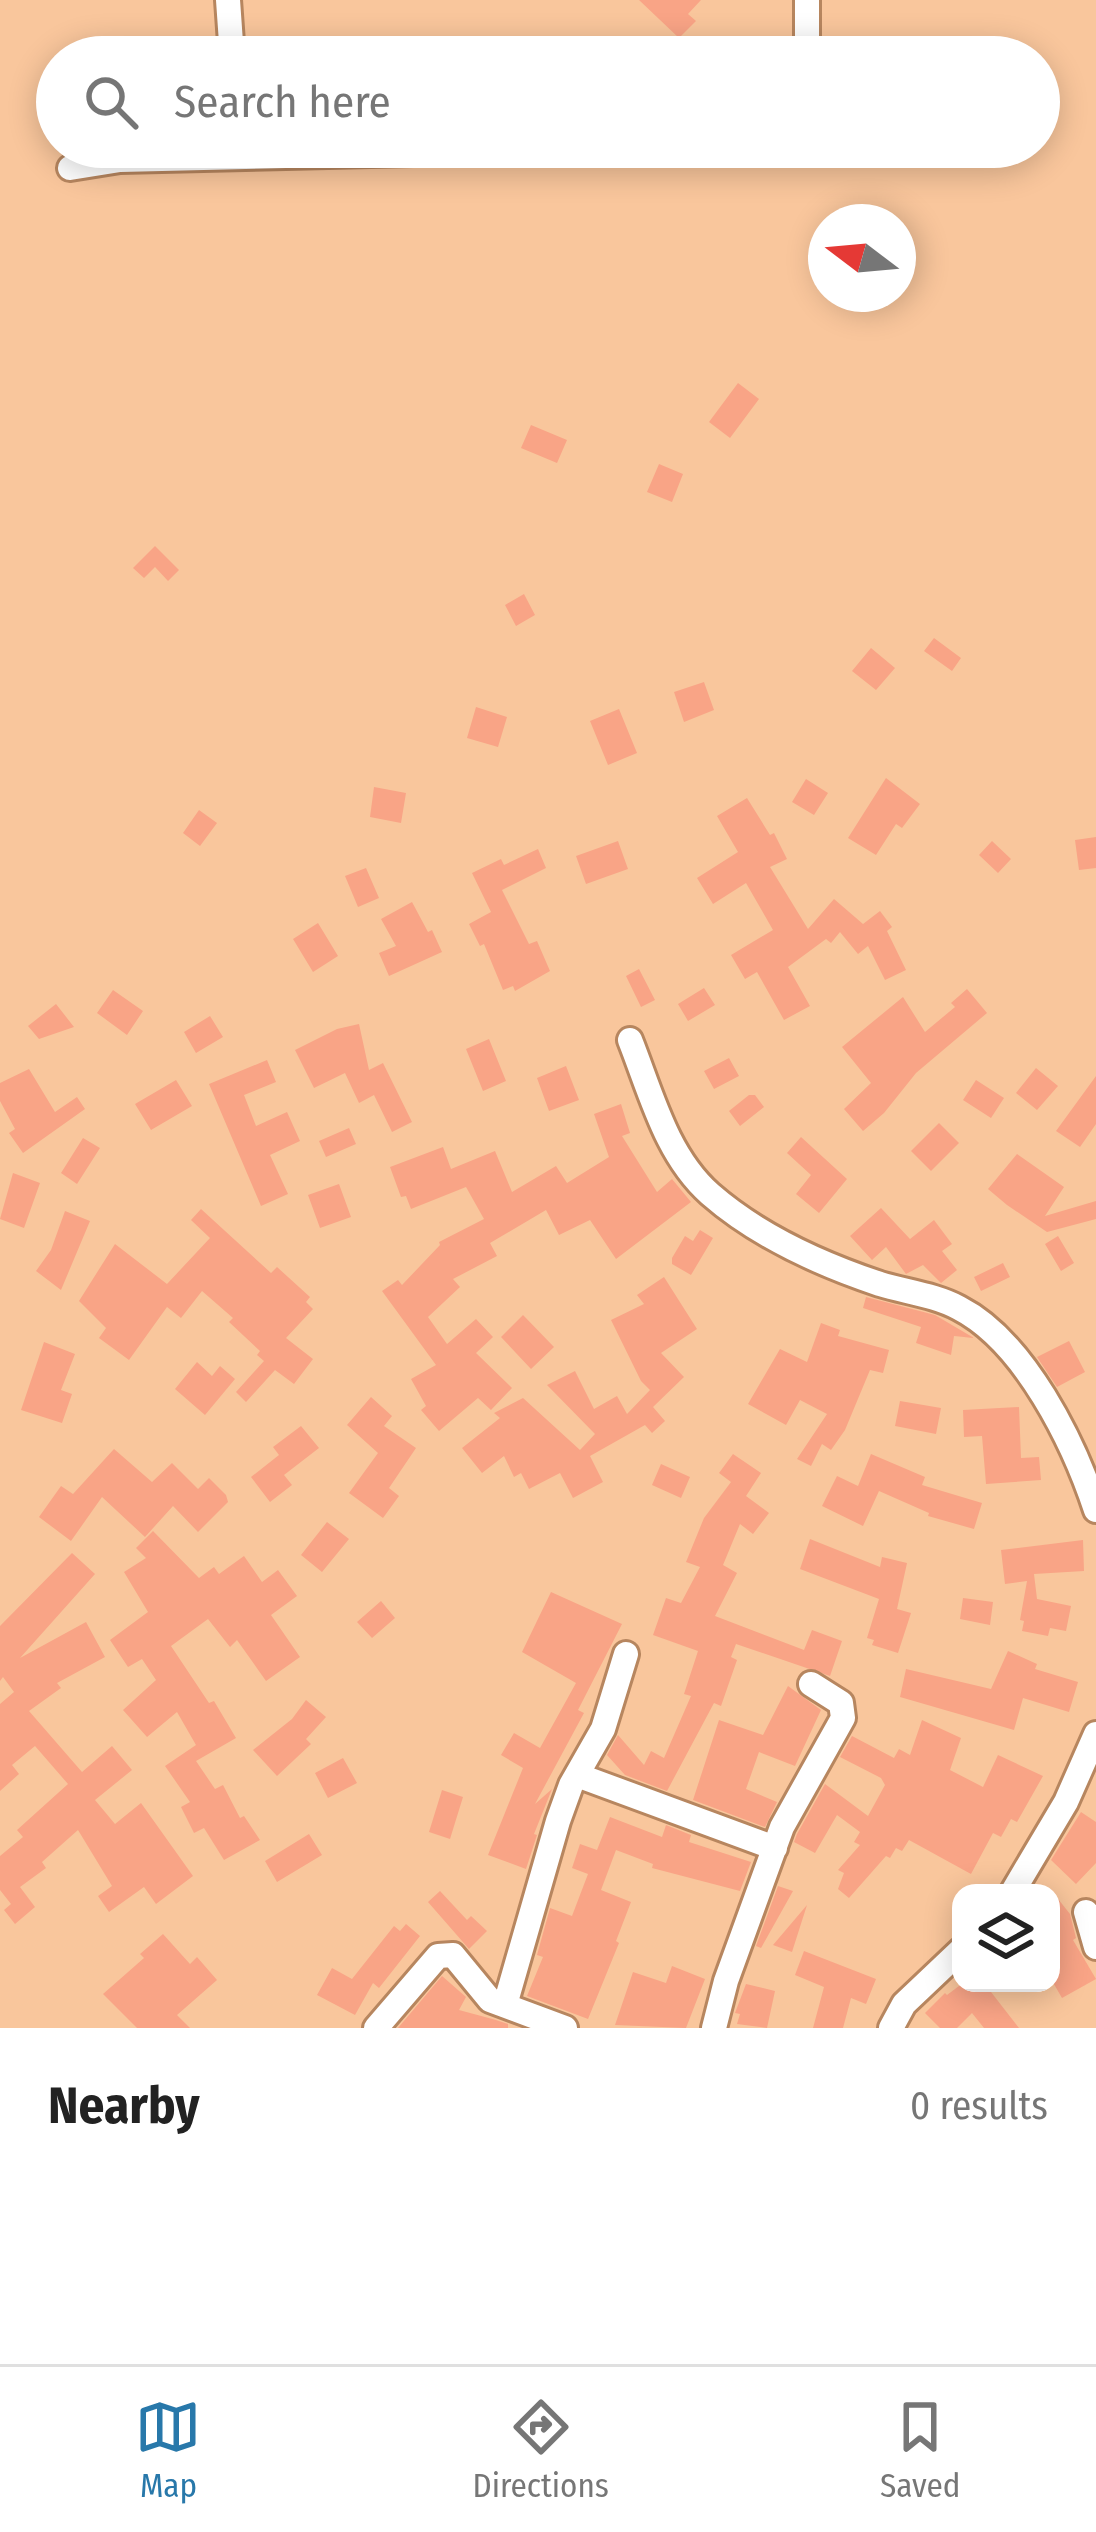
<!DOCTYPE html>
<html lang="en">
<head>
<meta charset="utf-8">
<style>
	:root { --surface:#fff; --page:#f2f2f2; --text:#222; --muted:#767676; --line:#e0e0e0; --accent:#2878aa }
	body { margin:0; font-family:"Fira Sans Condensed",sans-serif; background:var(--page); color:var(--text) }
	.controls { position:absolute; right:36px; bottom:36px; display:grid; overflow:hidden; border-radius:24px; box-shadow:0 6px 30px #0003 }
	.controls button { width:108px; height:108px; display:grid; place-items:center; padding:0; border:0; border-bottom:3px solid var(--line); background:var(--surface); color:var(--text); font:60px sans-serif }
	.compass { position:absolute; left:808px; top:204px; width:108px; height:108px; border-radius:50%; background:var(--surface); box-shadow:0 6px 30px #0003; rotate:286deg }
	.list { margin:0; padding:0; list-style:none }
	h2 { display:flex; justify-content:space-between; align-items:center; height:156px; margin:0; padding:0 48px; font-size:51px }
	h2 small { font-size:39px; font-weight:400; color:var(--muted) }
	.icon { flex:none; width:66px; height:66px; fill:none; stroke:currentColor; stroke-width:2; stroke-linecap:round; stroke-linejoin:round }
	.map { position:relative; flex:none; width:1096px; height:2028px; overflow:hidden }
	.search { position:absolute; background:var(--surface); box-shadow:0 6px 30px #0003; left:36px; right:36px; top:36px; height:132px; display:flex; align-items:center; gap:30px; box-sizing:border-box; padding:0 42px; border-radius:66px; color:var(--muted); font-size:45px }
	.sheet { height:336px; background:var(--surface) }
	nav { display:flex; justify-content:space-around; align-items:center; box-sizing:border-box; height:168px; border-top:3px solid var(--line); background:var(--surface); font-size:33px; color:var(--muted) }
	nav a { display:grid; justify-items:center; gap:6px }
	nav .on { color:var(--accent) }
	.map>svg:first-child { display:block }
</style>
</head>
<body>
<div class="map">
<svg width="1096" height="2028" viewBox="0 0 1096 2028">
	<rect width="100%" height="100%" fill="#f9c69c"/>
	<path fill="#f9a486" d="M639 0H701L688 14 696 21 679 38Z
		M738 383 759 399 730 438 709 422Z
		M531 425 567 440 557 463 521 448Z
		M659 464 683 474 672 502 647 492Z
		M155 546 179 570 168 581 155 567 144 578 133 568Z
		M524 594 535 615 516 626 505 605Z
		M934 638 961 658 952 671 924 651Z
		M871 648 895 668 876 690 852 671Z
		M704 682 714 710 684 722 674 692Z
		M476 707 507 717 498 747 467 738Z
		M619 709 637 753 608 765 590 721Z
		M886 778 920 804 902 828 896 824 876 855 848 838Z
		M806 779 828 793 814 815 792 802Z
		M374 787 406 793 401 823 370 817Z
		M747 798 770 835 774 833 787 859 770 867 808 929 834 899 863 924 880 911 892 927 887 931 906 970 885 980 868 946 858 954 840 932 831 943 826 939 788 967 810 1006 784 1020 757 972 745 979 731 955 773 930 746 883 713 904 697 878 738 852 717 816Z
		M199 810 217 823 200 846 183 833Z
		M1096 837V868L1079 870 1075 840Z
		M618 841 628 869 586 884 576 856Z
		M992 841 1011 859 998 873 979 855Z
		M538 849 546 868 502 890 529 944 537 941 550 971 515 991 513 986 503 990 484 944 480 946 469 924 491 912 472 873 501 859 504 865Z
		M366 868 379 898 358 907 345 876Z
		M412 902 428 932 432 930 442 952 389 976 379 953 396 946 381 919Z
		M318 923 338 956 313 972 293 939Z
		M639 969 655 1000 641 1007 626 976Z
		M704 988 715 1005 688 1021 678 1004Z
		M967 989 987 1013 916 1073 884 1113 863 1131 844 1109 871 1083 842 1047 903 997 925 1032 955 1007 951 1003Z
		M113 990 143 1011 127 1035 97 1013Z
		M56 1004 74 1027 39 1039 28 1026Z
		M210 1016 223 1037 196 1053 184 1032Z
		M359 1024 369 1070 383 1063 412 1122 392 1132 374 1095 359 1103 345 1073 314 1088 295 1050 337 1029Z
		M489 1039 506 1081 483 1091 466 1049Z
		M729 1058 739 1076 714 1089 704 1071Z
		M267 1060 276 1082 244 1095 256 1126 287 1112 300 1141 270 1155 288 1194 261 1206 209 1084Z
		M566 1066 579 1100 549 1111 537 1078Z
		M1036 1068 1058 1086 1037 1110 1016 1093Z
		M29 1069 55 1112 77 1097 85 1109 23 1153 9 1133 15 1129 0 1101V1083Z
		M1096 1076V1124L1080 1147 1056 1131Z
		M176 1080 192 1106 151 1130 135 1104Z
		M976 1080 1004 1098 991 1118 963 1100Z
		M749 1095H755L764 1107 740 1126 729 1111Z
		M621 1104 630 1133 622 1136 657 1192 672 1179 691 1202 616 1259 590 1220 559 1235 546 1210 490 1243 497 1256 453 1279 460 1287 428 1317 447 1344 476 1319 493 1337 476 1353 512 1388 491 1410 478 1398 439 1431 421 1410 426 1406 411 1379 436 1365 382 1291 398 1280 402 1285 440 1245 439 1242 484 1219 466 1187 411 1209 406 1196 401 1197 390 1167 443 1147 451 1169 495 1151 512 1192 556 1166 567 1183 609 1157 594 1114Z
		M939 1123 959 1143 931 1171 911 1151Z
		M349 1128 356 1144 326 1157 319 1141Z
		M801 1137 847 1179 819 1213 796 1194 811 1175 787 1153Z
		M83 1138 100 1148 77 1184 61 1173Z
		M1017 1154 1064 1187 1045 1216 1096 1201V1219L1047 1232 1007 1205 988 1189Z
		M13 1173 40 1183 24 1228 0 1219Z
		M339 1184 351 1217 320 1228 308 1195Z
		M881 1208 910 1239 934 1220 952 1244 942 1251 957 1270 941 1283 923 1265 906 1274 886 1247 872 1260 850 1236Z
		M201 1209 271 1273 277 1267 310 1297 306 1302 313 1309 286 1338 313 1359 294 1384 275 1370 246 1402 236 1392 264 1361 257 1355 260 1351 229 1322 233 1318 202 1291 181 1318 167 1307 129 1360 99 1338 106 1328 79 1301 115 1244 167 1284 210 1238 191 1220Z
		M65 1211 90 1221 61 1290 36 1271 51 1250Z
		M700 1230 713 1238 691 1275 672 1264V1258L685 1236 693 1241Z
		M1058 1236 1074 1263 1061 1271 1045 1244Z
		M1003 1263 1010 1277 981 1291 974 1277Z
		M664 1277 697 1329 661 1353 684 1377 653 1407 665 1421 652 1433 645 1425 590 1456 603 1482 573 1498 560 1473 529 1489 521 1473 514 1477 504 1456 482 1473 462 1448 500 1418 494 1413 523 1398 580 1450 595 1434 547 1385 575 1371 594 1409 617 1396 627 1414 650 1390 641 1381 611 1320 644 1304 637 1295Z
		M866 1297 935 1315 974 1338 954 1336 951 1355 916 1343 921 1327 863 1308Z
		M523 1315 554 1347 531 1369 501 1337Z
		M821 1323 840 1330 838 1336 889 1350 883 1373 870 1370 845 1430 831 1450 822 1444 811 1466 797 1459 827 1414 800 1400 786 1425 748 1404 780 1349 807 1362Z
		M1069 1341 1085 1372 1057 1387 1037 1357Z
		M44 1342 75 1354 61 1390 72 1394 62 1423 21 1410Z
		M197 1362 212 1376 220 1366 235 1379 205 1415 175 1389Z
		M371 1397 392 1416 384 1426 416 1448 389 1488 399 1496 383 1518 349 1493 378 1453 347 1425Z
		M900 1401 941 1408 936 1434 895 1426Z
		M1019 1407 1021 1458 1039 1457 1041 1480 986 1484 982 1436 964 1437 963 1410Z
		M301 1426 319 1448 284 1475 292 1485 270 1502 251 1477 279 1455 273 1447Z
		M114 1449 152 1482 172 1463 198 1489 209 1478 226 1495 228 1502 198 1532 173 1506 145 1537 102 1497 71 1541 39 1517 61 1486 73 1494Z
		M733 1454 761 1473 746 1496 769 1513 753 1534 740 1524 723 1565 737 1573 715 1616 804 1650 812 1630 842 1641 830 1676 736 1644 731 1657 737 1660 721 1706 714 1703 667 1791 625 1775 607 1755 618 1735 644 1765 651 1751 664 1758 691 1696 684 1694 698 1651 653 1635 666 1598 681 1603 700 1567 686 1562 704 1518 731 1482 719 1473Z
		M871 1454 925 1477 922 1485 982 1503 974 1529 928 1516 929 1513 879 1491 863 1526 822 1506 837 1476 858 1486Z
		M661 1464 690 1477 681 1498 652 1485Z
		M327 1522 349 1539 322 1572 301 1555Z
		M153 1531 199 1578 214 1567 219 1574 244 1556 262 1582 278 1570 297 1596 271 1615 300 1657 266 1681 237 1640 230 1647 208 1619 171 1646 209 1703 214 1701 236 1738 196 1761 215 1789 223 1785 240 1818 244 1816 260 1840 224 1860 204 1828 194 1833 181 1807 190 1802 165 1766 196 1745 177 1712 147 1737 123 1710 156 1680 142 1659 128 1667 110 1640 148 1612 124 1572 146 1558 136 1548Z
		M810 1539 880 1567 882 1557 907 1563 897 1609 911 1613 898 1653 872 1645 874 1640 867 1638 879 1599 800 1569Z
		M1083 1540 1084 1571 1034 1574 1037 1599 1071 1606 1066 1631 1050 1628 1048 1636 1022 1631 1024 1621 1020 1620 1027 1581 1005 1584 1001 1550Z
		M72 1553 95 1574 20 1658 86 1622 105 1657 57 1683 61 1688 29 1711 82 1772 112 1746 132 1770 95 1800 115 1824 141 1803 193 1876 156 1904 144 1887 109 1912 98 1896 112 1886 78 1830 42 1862 46 1868 20 1887 35 1907 15 1924 4 1910 11 1904 0 1890V1856L23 1837 17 1830 68 1784 35 1746 12 1765 19 1774 0 1791V1704L14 1692 3 1677 0 1681V1626Z
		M551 1592 622 1624 578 1710 584 1713 535 1804 552 1789 534 1834 537 1835 526 1869 488 1855 523 1768 501 1755 514 1733 540 1748 576 1683 522 1652Z
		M963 1598 993 1602 990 1625 960 1619Z
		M381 1601 395 1618 372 1638 357 1622Z
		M1008 1651 1037 1664 1035 1669 1078 1682 1069 1712 1023 1698 1014 1730 900 1697 906 1669 991 1689Z
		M788 1686 821 1710 795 1766 759 1752 746 1789 777 1802 765 1827 693 1800 719 1720 763 1735Z
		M306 1700 326 1717 306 1739 311 1744 277 1776 253 1750 292 1719Z
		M922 1720 961 1738 950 1770 983 1787 998 1755 1043 1776 1017 1822 1011 1819 1001 1837 993 1833 971 1874 909 1840 902 1851 896 1848 890 1858 886 1856 849 1898 838 1889 844 1873 838 1870 860 1845 854 1842 860 1832 837 1815 815 1853 794 1842 797 1834 825 1784 868 1816 885 1785 881 1778 840 1757 852 1736 894 1758 899 1749 910 1755Z
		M343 1758 357 1783 328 1798 315 1773Z
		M442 1790 463 1797 450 1839 429 1832Z
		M1081 1812 1096 1822V1863L1076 1884 1051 1860Z
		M610 1817 662 1837 666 1825 691 1835 689 1842 751 1862 740 1891 652 1868 653 1864 616 1850 601 1890 631 1902 616 1941 619 1943 588 2019 527 1996 543 1957 537 1955 550 1908 572 1916 588 1874 572 1868 580 1844 597 1850Z
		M309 1834 322 1855 277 1882 265 1861Z
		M778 1886 793 1891 761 1948 756 1946Z
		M1051 1890 1070 1914 1076 1938 1073 1940 1096 1979 1062 1998 1051 1979Z
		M440 1891 467 1920 471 1916 487 1931 469 1949 428 1902Z
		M807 1905 792 1952 773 1945Z
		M406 1924 420 1936 379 1988 373 1983 355 2015 317 1995 332 1968 352 1979 394 1926 400 1931Z
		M163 1934 190 1964 197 1957 217 1980 177 2015 190 2028H137L103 1994 144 1958 140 1954Z
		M804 1951 876 1979 866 2004 851 1998 843 2028H813L824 1987 795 1975Z
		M672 1966 705 1979 686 2028 615 2025 633 1972 666 1983Z
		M442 1976 466 1997 459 2010 496 2020 508 2024V2028H398Z
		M963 1983H984L1019 2028H984L972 2013 957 2028H940L925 2013 945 1993 947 1995Z
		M746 1984 775 1991 767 2028 737 2024 740 2014 735 2013Z"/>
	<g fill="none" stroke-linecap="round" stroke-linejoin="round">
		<g stroke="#b7865f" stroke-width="30">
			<path id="minor" d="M228 0 232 57
				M807 0V57
				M70 168 120 160 537 150 764 151 783 147
				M630 1040C651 1093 666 1155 710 1194 758 1236 820 1264 880 1284 906 1292 935 1295 959 1308 1025 1342 1074 1443 1096 1510
				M577 1775 775 1848
				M1012 1893 1066 1802 1096 1734
				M1086 1912 1096 1947
				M505 2005 558 1821 571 1785 603 1729 626 1654
				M376 2028 438 1956 453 1955 490 2000 565 2028
				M714 2028 726 1981 782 1827 843 1718 841 1703 811 1684
				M891 2028 904 2004 961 1950"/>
		</g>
		<use href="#minor" stroke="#fff" stroke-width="24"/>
	</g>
</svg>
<div class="controls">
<button><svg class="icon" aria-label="layers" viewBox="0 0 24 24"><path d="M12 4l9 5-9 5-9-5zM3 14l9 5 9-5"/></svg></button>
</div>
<svg class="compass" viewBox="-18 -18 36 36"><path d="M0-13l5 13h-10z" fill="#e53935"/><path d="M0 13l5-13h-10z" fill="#767676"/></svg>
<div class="search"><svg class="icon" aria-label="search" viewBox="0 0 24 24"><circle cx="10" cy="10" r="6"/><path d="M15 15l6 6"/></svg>Search here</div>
</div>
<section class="sheet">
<h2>Nearby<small>0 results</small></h2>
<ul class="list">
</ul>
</section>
<nav>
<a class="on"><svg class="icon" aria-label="map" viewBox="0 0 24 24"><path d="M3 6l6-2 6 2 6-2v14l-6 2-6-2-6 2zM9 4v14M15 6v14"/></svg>Map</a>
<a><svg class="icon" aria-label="directions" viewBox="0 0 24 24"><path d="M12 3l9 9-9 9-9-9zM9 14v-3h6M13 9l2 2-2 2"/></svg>Directions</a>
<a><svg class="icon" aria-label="saved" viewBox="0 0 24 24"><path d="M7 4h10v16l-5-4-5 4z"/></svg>Saved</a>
</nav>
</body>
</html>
